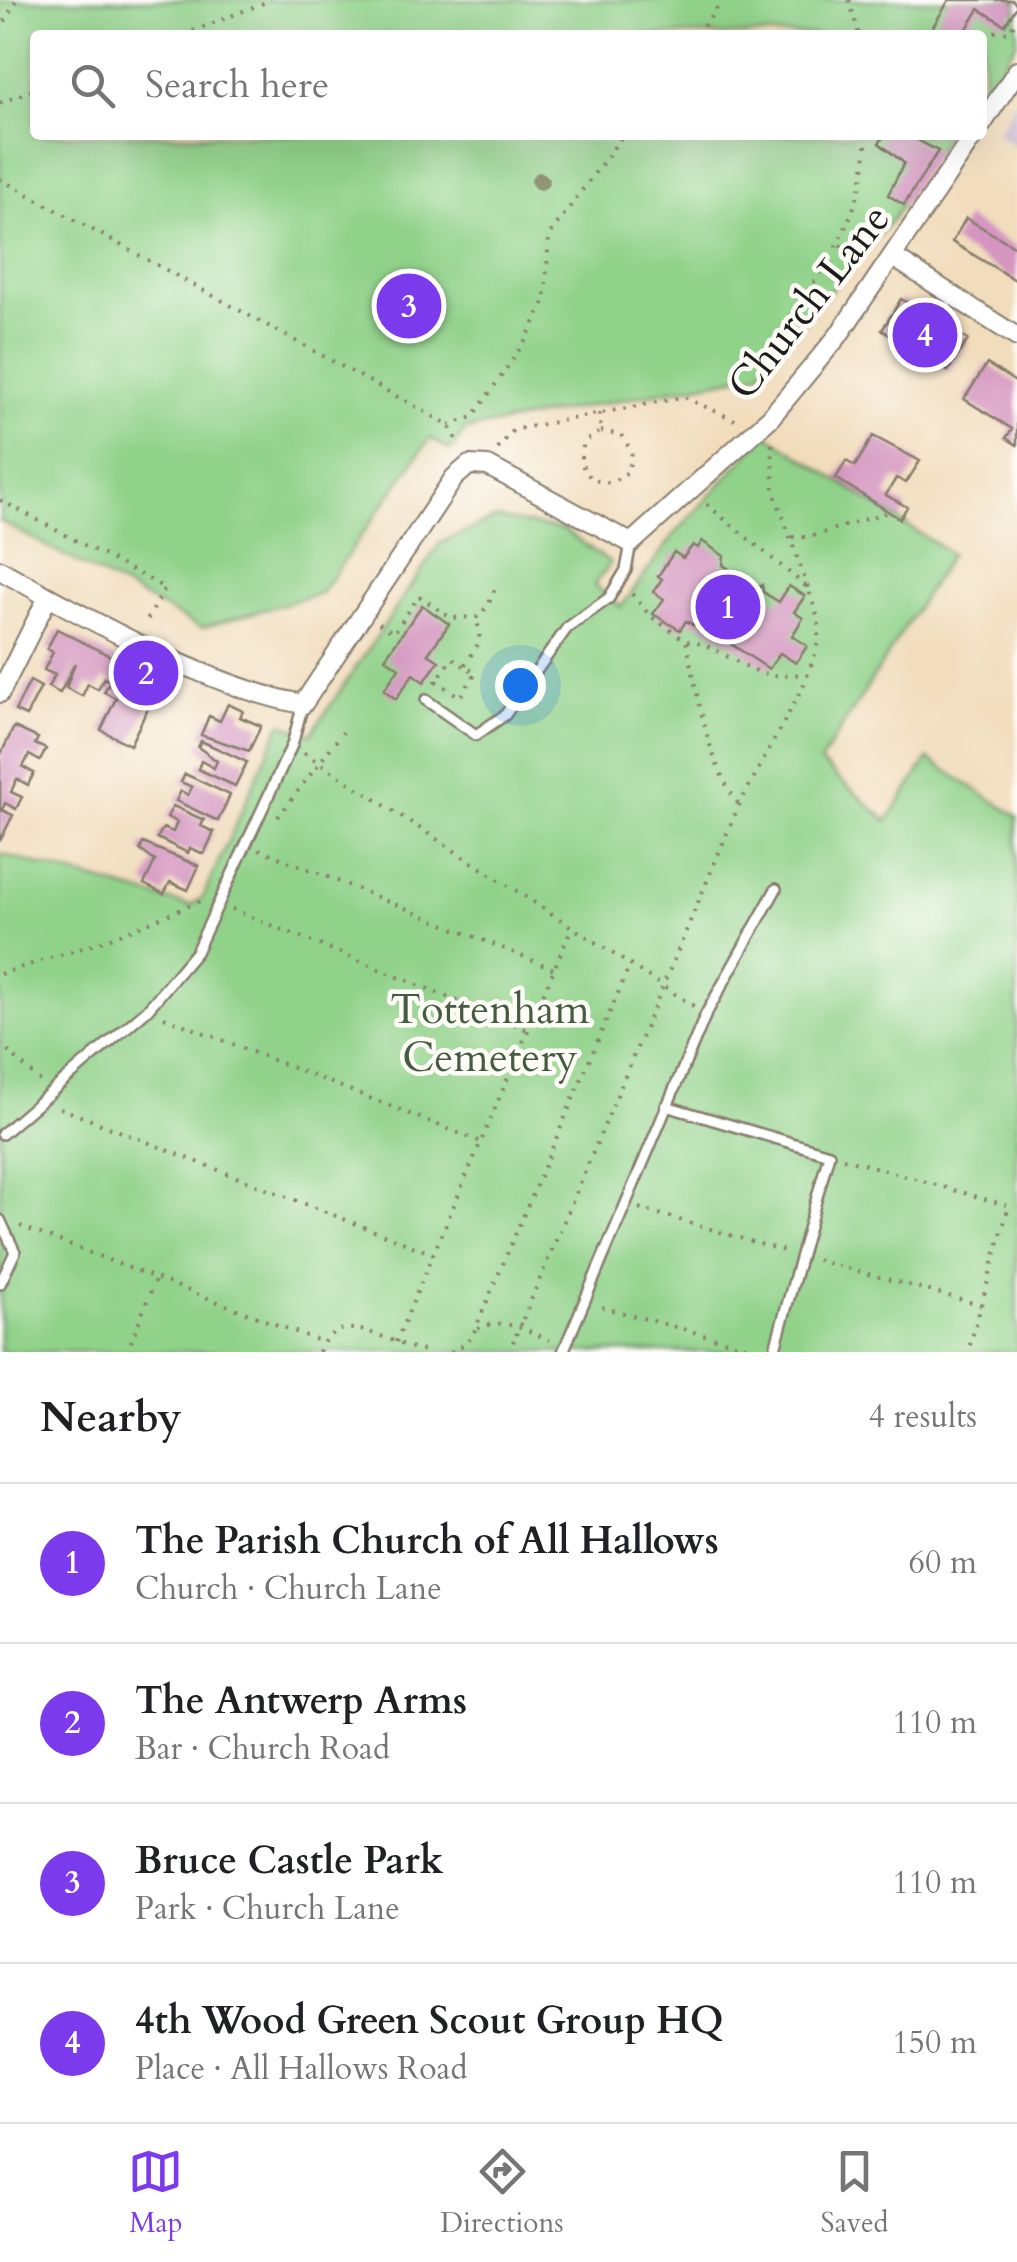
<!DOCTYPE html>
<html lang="en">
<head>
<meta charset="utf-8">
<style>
	:root { --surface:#fff; --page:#f2f2f2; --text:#202124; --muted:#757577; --line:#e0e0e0; --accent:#7c3aed }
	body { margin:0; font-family:Cardo,serif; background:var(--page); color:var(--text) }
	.you { position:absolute; left:520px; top:685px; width:35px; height:35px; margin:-25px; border:8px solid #fff; border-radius:50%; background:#1a73e8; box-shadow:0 0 0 15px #1a73e833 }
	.badge { display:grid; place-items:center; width:65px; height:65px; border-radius:50%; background:var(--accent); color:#fff; font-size:32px; font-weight:700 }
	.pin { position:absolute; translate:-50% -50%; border:5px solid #fff; box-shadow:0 2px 10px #0006 }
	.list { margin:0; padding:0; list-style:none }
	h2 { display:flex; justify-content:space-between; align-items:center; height:130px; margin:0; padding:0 40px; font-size:42px }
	h2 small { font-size:32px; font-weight:400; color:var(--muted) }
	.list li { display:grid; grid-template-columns:65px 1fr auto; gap:30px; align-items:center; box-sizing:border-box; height:160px; padding:0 40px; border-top:2px solid var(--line) }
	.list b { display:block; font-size:38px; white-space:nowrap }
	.list p { margin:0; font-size:32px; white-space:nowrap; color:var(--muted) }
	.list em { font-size:32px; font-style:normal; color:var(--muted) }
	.icon { flex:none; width:55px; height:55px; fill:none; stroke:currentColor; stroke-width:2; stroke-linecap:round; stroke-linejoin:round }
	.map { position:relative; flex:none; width:1017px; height:1352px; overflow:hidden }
	.search { position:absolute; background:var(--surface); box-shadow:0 10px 40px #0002; left:30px; right:30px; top:30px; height:110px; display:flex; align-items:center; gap:25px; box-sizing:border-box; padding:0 35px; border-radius:10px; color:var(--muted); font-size:38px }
	.sheet { height:770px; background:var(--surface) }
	nav { display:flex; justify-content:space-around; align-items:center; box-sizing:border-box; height:140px; border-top:2px solid var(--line); background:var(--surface); font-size:28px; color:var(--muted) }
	nav a { display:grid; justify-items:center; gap:5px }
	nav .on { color:var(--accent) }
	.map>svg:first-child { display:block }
</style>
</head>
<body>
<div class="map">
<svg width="1017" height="1352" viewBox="0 0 1017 1352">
	<rect width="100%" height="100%" fill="#fdfcf7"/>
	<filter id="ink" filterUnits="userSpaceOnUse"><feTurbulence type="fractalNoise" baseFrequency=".01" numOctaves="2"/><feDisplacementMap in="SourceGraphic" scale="20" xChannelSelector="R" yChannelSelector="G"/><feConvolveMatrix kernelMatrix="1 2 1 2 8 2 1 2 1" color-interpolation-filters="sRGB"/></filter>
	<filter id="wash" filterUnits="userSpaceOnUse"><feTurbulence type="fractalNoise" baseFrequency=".0048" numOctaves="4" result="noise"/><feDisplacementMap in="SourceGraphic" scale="40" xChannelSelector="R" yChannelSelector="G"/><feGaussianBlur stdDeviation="2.25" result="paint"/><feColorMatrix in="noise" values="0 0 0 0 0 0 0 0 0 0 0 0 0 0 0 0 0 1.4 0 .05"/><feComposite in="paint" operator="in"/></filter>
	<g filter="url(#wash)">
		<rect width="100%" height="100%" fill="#f1dcbb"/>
		<path fill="#cebed1" d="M1017 98V147L996 134Z"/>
		<path fill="#91d28a" stroke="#567753" stroke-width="2.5" d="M0 0H1017V42L984 93 982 35H35V135H947L892 220 759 373 465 430 450 450 430 438 321 593 201 628 0 521Z
			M766 434 951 554 820 762 887 821 928 759 1017 816V1352H0V854L190 906 203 897 281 723 311 734 440 543 496 518 564 530 611 563 594 585 621 607 673 536Z"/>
		<g id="blocks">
			<path fill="#d495c0" d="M949 0H1013L1017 6 1005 25 979 9 963 35H928Z
				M885 135H908L938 151 904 205 888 195 904 163 879 143Z
				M966 218 1017 248V281L952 242Z
				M901 299 968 340 948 371 882 330Z
				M987 364 1017 383V445L1006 438 1012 429 964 399Z
				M873 436 920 461 906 483 896 478 886 495 907 507 900 519 836 478 846 461 855 466Z
				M702 541 724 556 723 565 758 588 762 585 763 592 779 602 789 586 805 596 794 612 803 618 792 636 807 646 796 663 780 653 769 669 696 621 693 625 686 621 680 630 653 614 664 599 653 592 662 579 658 576 674 552 683 558 693 545 698 548Z
				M422 605 449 624 428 654 439 661 424 682 413 674 396 699 384 690 399 668 385 658Z
				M57 629 132 667 135 660 164 675 130 745 101 730 116 698 104 692 110 681 104 678 98 689 88 684 82 696 66 688 75 663 60 693 48 687 55 675 44 670 53 652 47 649Z
				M30 681 41 687 26 716 15 711Z
				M228 704 243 711 240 717 261 726 249 751 201 735 209 716 220 721Z
				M14 727 38 738 35 744 46 749 40 761 29 755 23 767 34 773 28 785 17 779 14 785 11 792 22 797 16 809 5 803 2 810 13 815 0 841V756Z
				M201 741 247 762 235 786 198 769 201 761 214 768 217 761 198 747Z
				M185 774 230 795 218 821 176 801 181 791 188 795 192 787 181 782Z
				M173 806 204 820 201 826 214 832 204 854 190 848 188 853 157 838 163 828 173 832 177 822 167 817Z
				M143 843 199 866 188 890 170 882 164 894 144 884 155 861 140 850Z"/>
		</g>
	</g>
	<g filter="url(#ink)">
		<use href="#blocks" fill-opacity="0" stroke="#867c6c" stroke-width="2.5"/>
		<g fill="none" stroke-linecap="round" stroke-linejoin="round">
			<g stroke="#867c6c" stroke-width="14">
				<path id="service" d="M426 700 476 735 505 715 567 628 609 598 626 570 631 543
					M666 1106 829 1154 774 1352
					M2 1134 147 1010 196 952 292 745 303 704
					M0 1220 15 1252 0 1284
					M563 1352 706 1014 776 889"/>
			</g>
			<g stroke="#867c6c" stroke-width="22">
				<path id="minor" d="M982 124 1017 71
					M893 257 1017 337
					M0 570C82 616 212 689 303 704L454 478 469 465 488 466 631 543 770 418 838 336 974 135
					M0 693 48 597"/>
			</g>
			<path stroke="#867c6c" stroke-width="4" stroke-dasharray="2.5 8" stroke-linecap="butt" d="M849 0 859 35
				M0 31 16 0
				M994 32H1009L1017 20
				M183 35 271 0
				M697 35 723 0
				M0 103 35 89
				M0 179 449 425 460 446
				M840 245 865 263
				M759 360C804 294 870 221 866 135
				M599 413 601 431 584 442 580 462 591 479 611 483 628 472 632 452 621 435 601 431
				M449 425 473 417 526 340 545 300 549 235 623 135
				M772 444 774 492 808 588
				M498 449 513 430 684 397 735 420
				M0 500 165 588 144 626
				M792 537H809L888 512
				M632 594 650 616 686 641C698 693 706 761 739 805
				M379 623 394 633 419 596 451 618 477 617 488 606 496 586
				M687 641C730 647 751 686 804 673
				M464 666 453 658 436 681 460 697 476 673 464 666 480 641 477 617
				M304 753 695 1007
				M278 817 343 732
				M259 849 554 969
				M232 909 528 1030
				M0 974 98 943 201 901
				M164 1017 481 1142
				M0 1044 40 1081
				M60 1108 433 1254
				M843 1158 1009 1206 968 1352
				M639 1208 784 1251
				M20 1226 322 1342
				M817 1260 981 1305
				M602 1307 756 1349
				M523 1319 739 805 803 687 817 649 819 621 808 588 705 503
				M478 1329C500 1316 527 1330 549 1340
				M396 1342 571 929
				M127 1352 156 1278
				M319 1352C337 1302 395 1348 428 1352
				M451 1352 467 1343 474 1332 629 967
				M509 1352 516 1335"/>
			<use href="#service" stroke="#fff" stroke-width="9"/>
			<use href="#minor" stroke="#fff" stroke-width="18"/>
			<path stroke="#867c6c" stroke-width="4" stroke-dasharray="2.5 8" stroke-linecap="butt" d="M516 1335 523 1319"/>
		</g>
		<circle fill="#929678" cx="540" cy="181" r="9"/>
	</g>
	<g text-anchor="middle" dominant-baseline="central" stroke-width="9" stroke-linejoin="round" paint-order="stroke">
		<g font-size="42" fill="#1c1c1c" stroke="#fdfcf7">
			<text transform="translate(809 302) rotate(-52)">Church Lane</text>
		</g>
		<g font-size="42" fill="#455c42" stroke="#fdfcf7">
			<text x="490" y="1009">Tottenham<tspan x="490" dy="48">Cemetery</tspan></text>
		</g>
	</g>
</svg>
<div class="you"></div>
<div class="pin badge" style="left:728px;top:607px">1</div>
<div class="pin badge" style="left:146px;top:673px">2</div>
<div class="pin badge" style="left:409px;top:306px">3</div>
<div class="pin badge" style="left:925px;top:335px">4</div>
<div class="search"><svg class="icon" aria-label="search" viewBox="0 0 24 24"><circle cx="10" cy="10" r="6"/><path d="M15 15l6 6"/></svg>Search here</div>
</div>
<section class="sheet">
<h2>Nearby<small>4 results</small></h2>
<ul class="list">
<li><span class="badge">1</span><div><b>The Parish Church of All Hallows</b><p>Church · Church Lane</p></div><em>60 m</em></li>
<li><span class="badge">2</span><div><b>The Antwerp Arms</b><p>Bar · Church Road</p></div><em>110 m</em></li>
<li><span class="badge">3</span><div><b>Bruce Castle Park</b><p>Park · Church Lane</p></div><em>110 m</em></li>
<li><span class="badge">4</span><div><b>4th Wood Green Scout Group HQ</b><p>Place · All Hallows Road</p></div><em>150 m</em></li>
</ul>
</section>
<nav>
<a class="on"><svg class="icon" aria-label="map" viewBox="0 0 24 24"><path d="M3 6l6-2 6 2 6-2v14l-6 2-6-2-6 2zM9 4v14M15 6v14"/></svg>Map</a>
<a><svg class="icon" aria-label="directions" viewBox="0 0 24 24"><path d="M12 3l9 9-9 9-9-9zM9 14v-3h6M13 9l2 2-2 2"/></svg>Directions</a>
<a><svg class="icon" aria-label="saved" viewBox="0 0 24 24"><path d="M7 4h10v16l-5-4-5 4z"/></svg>Saved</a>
</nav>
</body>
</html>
